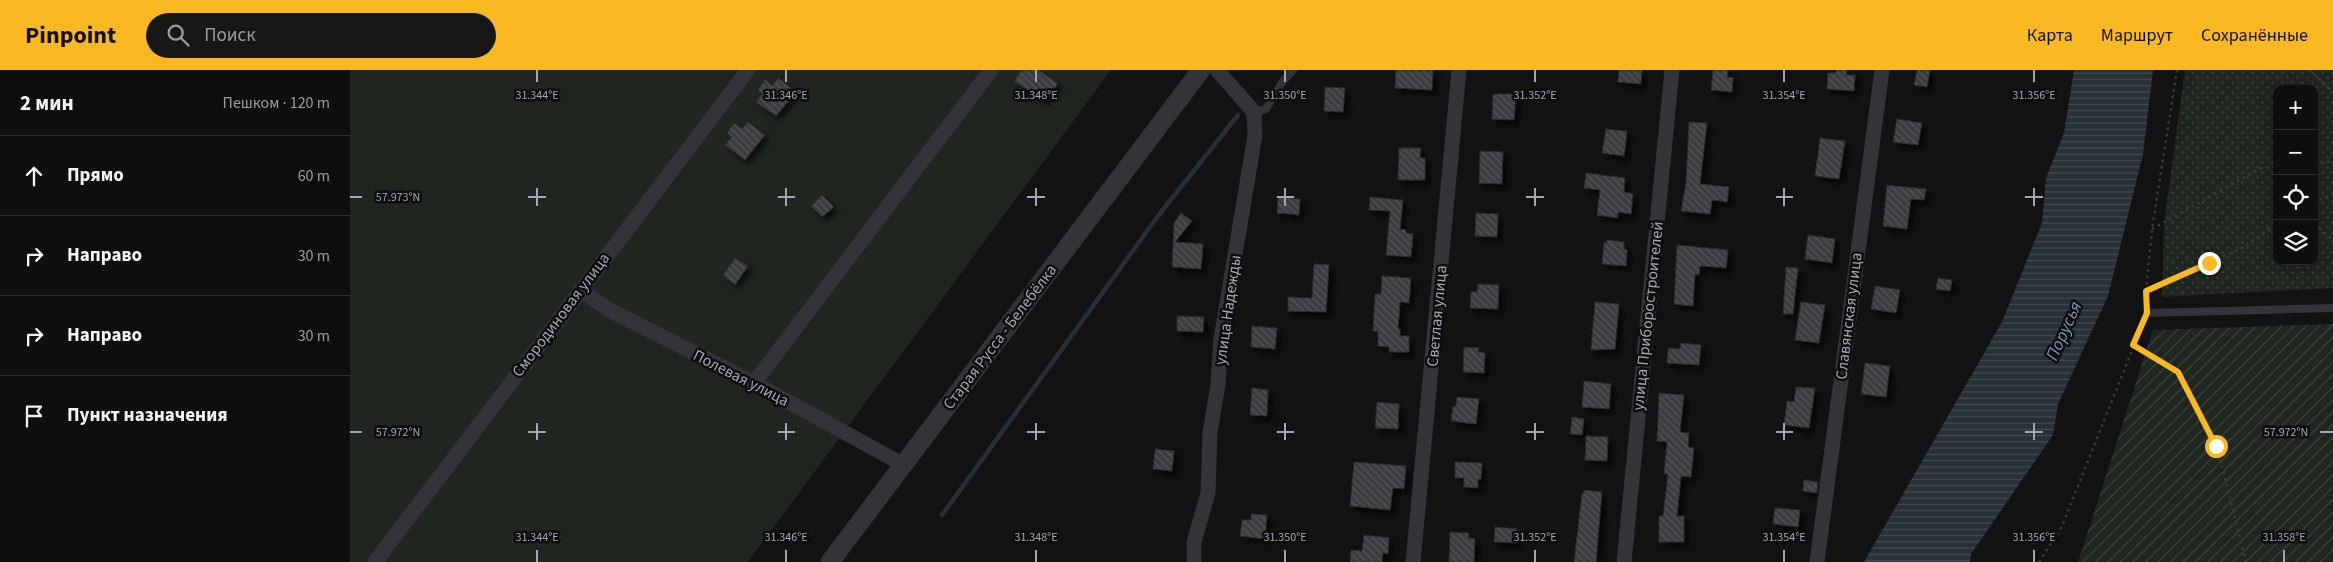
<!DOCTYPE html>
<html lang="ru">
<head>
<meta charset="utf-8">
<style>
	:root { --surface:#0e0e0e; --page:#171717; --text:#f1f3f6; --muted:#9b9c9e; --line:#2e2e2e; --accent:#fab823 }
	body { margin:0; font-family:"Source Sans 3",sans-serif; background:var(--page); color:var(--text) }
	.controls { position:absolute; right:15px; top:15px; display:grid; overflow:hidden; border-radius:10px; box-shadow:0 2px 12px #0003 }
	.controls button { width:45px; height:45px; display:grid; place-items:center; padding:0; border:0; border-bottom:1px solid var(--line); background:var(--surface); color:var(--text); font:25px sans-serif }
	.stop { position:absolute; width:15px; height:15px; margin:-11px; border:4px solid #fab823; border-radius:50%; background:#fff }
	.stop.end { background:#fab823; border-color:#fff; box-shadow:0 1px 5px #0008 }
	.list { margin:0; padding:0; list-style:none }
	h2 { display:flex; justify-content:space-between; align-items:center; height:65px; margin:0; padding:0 20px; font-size:21px }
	h2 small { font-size:16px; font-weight:400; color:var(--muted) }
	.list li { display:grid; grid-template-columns:32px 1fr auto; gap:15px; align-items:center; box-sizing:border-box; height:80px; padding:0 20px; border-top:1px solid var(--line) }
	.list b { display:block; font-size:19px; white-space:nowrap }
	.list em { font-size:16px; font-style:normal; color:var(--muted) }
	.icon { flex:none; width:28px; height:28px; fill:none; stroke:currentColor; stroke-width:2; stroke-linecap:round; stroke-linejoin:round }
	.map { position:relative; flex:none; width:1983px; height:492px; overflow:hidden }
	header { display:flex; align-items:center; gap:30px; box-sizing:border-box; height:70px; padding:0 25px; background:var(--accent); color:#111 }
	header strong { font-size:24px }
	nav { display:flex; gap:28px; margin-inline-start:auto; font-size:18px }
	.search { width:350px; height:45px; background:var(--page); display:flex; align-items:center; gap:12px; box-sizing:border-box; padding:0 18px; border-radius:28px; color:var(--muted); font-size:19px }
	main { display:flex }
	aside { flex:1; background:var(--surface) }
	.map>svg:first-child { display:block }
</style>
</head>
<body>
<header>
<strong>Pinpoint</strong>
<div class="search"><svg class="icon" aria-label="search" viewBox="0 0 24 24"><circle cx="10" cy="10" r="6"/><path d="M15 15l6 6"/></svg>Поиск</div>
<nav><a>Карта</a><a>Маршрут</a><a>Сохранённые</a></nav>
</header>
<main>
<aside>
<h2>2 мин<small>Пешком · 120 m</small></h2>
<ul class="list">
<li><svg class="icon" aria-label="ahead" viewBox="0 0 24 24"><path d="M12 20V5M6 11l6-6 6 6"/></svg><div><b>Прямо</b></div><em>60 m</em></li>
<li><svg class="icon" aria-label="right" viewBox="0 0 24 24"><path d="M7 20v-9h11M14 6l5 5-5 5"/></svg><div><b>Направо</b></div><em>30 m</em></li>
<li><svg class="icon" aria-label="right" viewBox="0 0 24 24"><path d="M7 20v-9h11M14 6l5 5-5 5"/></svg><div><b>Направо</b></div><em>30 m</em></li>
<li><svg class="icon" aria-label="arrive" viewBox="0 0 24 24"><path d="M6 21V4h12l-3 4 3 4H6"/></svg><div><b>Пункт назначения</b></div></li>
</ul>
</aside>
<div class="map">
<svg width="1983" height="492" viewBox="0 0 1983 492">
	<defs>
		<pattern id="park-dots" width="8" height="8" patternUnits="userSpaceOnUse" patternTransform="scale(1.25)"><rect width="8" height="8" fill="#1e261f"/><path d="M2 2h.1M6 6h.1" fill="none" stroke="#3c433d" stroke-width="1.8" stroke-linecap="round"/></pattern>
		<pattern id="garden-furrows" width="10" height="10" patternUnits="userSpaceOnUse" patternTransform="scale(1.25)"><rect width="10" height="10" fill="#1e261f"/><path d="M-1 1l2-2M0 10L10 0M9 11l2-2" fill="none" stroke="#3c433d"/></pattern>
		<pattern id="water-rules" width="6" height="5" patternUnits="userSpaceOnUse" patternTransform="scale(1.25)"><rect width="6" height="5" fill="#283037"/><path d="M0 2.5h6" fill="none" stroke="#444b52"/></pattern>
		<pattern id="building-back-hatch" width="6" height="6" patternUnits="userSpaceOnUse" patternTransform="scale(1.25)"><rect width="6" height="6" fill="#3c3c41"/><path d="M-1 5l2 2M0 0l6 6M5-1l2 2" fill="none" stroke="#55555a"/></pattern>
		<filter id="shadow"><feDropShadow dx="4.5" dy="4.5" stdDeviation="2.5" flood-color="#0009"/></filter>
	</defs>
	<rect width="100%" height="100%" fill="#121213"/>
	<path fill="#1e261f" d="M0 0H761L398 492H0Z"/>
	<path fill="url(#park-dots)" fill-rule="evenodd" d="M1835 0H1983V218L1812 227 1814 153ZM1927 19H1964V191H1927Z"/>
	<path fill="url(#garden-furrows)" d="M1983 254V492H1728L1803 260Z"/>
	<path fill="url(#water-rules)" d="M1724 0H1803L1793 84 1758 226 1708 334 1703 365 1621 484 1620 492H1514L1652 252 1692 153 1696 108 1714 63Z"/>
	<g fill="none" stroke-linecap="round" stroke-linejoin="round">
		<path stroke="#283037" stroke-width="4.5" d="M592 445 808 146 888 45"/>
	</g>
	<path fill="url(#building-back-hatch)" stroke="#2c2c30" filter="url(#shadow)" d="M672 0H689L708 14 693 31 664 11Z
		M1046 0H1083L1082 20 1045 18Z
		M1269 0H1292L1291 14 1268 12Z
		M1363 0H1378L1377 7 1383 8 1382 22 1361 20Z
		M1486 0H1497L1496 5H1505L1504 21 1477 19 1478 3H1486Z
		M1567 0H1580L1577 17 1564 15Z
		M428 8 446 22 426 46 406 32 412 24 408 20 415 9 422 16Z
		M975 17 995 18 993 42 974 41Z
		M1143 24H1166L1164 50 1142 49Z
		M1547 49 1572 53 1568 75 1543 72Z
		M398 52 415 65 395 90 375 75 382 67 377 63 384 53 392 59Z
		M1339 52 1357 53 1350 114 1379 117 1377 132 1362 130 1360 144 1331 141 1336 113Z
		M1256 59 1277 61 1274 86 1252 83Z
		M1470 68 1495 71 1489 109 1465 106Z
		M1049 78H1071L1070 88H1075V110H1048Z
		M1130 81 1153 82 1152 114 1129 113Z
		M1236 103 1275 108 1274 122 1283 124 1281 144 1268 142V148L1247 145 1250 120 1234 118Z
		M1537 115 1576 119 1574 130 1561 129 1557 159 1533 156Z
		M472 125 484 137 472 147 461 136Z
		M928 127 950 129 949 145 927 143Z
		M1020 127 1053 130 1050 159 1056 160V163L1063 164 1061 187 1036 185 1040 141 1019 140Z
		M831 143 842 151 825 172 853 174 851 199 822 197 824 153Z
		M1126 143 1148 144 1147 167 1125 166Z
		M1458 165 1485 169 1482 193 1455 189Z
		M1257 170 1274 172V179L1277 180 1276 196 1252 194 1254 173H1257Z
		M1327 175 1378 180 1376 198 1350 196 1349 205 1345 204 1343 236 1324 234Z
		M385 188 398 196 385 215 373 205Z
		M964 194 979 195 976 242 938 241V227L962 228Z
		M1436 197 1448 198 1443 244H1433Z
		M1032 206 1061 208 1059 233 1050 232 1048 259H1050V266H1059V282H1039V277L1028 276V261H1023L1025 224H1031Z
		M1588 208 1602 210 1600 221 1586 219Z
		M1128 214 1149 215 1148 239 1120 238 1121 222H1127Z
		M1525 216 1550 220 1546 243 1521 239Z
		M1245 232 1269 234 1265 279 1241 280Z
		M1451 232 1475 235 1469 273 1445 270Z
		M827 246 854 247 853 262 827 261Z
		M902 256 927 258 925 279 901 277Z
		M1331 273 1351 275 1349 295 1317 293 1318 278 1330 279Z
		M1114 277 1129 278 1128 282 1135 283 1134 303 1113 302Z
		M1515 293 1540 296 1536 327 1511 324Z
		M1234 311 1261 314 1259 339 1232 337Z
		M1446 317 1465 318 1459 358 1434 355 1437 331 1444 332Z
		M902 318 918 320 917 346 900 345Z
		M1309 323 1334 325 1330 362 1339 363 1338 377 1344 378 1341 407 1331 406 1327 446H1334V472H1309V446H1313L1318 404H1314L1317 372 1307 371Z
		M1107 327 1129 329 1126 354 1101 351 1103 336H1106Z
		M1027 332 1049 334 1048 359 1025 358Z
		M1222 347 1234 349 1232 365 1220 364Z
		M1236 366 1258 367 1257 391 1235 390Z
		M805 379 824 381 822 401 803 399Z
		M1004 392 1056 396 1054 419 1043 418 1040 440 1000 436Z
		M1105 392 1132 393 1131 409H1128V418L1114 417V408H1105Z
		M1454 410 1468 412 1467 423 1453 421Z
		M1234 420 1252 422 1246 492H1224L1232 423H1234Z
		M1425 438 1450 440 1448 457 1423 454Z
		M901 444 917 445 915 469 890 466 892 450H901Z
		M1145 457 1167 459 1166 473 1144 472Z
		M1100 462 1119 463 1118 468 1125 469 1124 492H1099Z
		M1014 465 1039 468 1038 484 1033 483 1032 492H1000L1001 480 1012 481Z"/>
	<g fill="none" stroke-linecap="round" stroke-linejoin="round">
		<path stroke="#393a40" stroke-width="2.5" stroke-dasharray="2.5 4" stroke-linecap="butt" d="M1959 0 1983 22
			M1964 93 1983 91
			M1964 133 1983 124
			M1964 154 1983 170
			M1802 159 1911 98 1927 97
			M1796 221 1890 179 1927 155
			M1796 234V221L1802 159 1827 0
			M1783 275 1828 302 1867 376 1896 492
			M1689 492 1712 456 1793 253"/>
		<path stroke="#333339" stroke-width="8" d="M904 42 916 39 933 11 943 0
			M1797 243 1983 238"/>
		<path stroke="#333339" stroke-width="15" d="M230 220 261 241 404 313 554 395
			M404 313 641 0
			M25 492 398 0
			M844 492V472L858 423 860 362 868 315 871 269 905 65 904 42 867 0
			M1063 492 1109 0
			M1274 492 1322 0
			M1467 492 1532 0"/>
		<path stroke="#333339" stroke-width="19" d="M480 492 851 0"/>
	</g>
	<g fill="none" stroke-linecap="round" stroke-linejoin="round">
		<path stroke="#fab823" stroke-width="6" d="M1859 193 1796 221 1797 243 1783 275 1828 302 1866 376"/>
	</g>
	<path fill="none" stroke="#a2a7b5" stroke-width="2" d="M187 0V12M436 0V12M686 0V12M935 0V12M1185 0V12M1434 0V12M1684 0V12M187 118V136M436 118V136M686 118V136M935 118V136M1185 118V136M1434 118V136M1684 118V136M0 127H12M178 127H196M428 127H445M677 127H695M927 127H944M1176 127H1194M1426 127H1443M1675 127H1693M187 353V370M436 353V370M686 353V370M935 353V370M1185 353V370M1434 353V370M1684 353V370M0 362H12M178 362H196M428 362H445M677 362H695M927 362H944M1176 362H1194M1426 362H1443M1675 362H1693M1970 362H1983M187 480V492M436 480V492M686 480V492M935 480V492M1185 480V492M1434 480V492M1684 480V492M1934 480V492"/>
	<g text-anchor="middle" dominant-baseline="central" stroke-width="5" stroke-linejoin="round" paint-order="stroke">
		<g font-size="16" fill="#a2a7b5" stroke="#0d0d0e">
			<text transform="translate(878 240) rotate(-82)">улица Надежды</text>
			<text transform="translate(211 245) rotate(-53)">Смородиновая улица</text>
			<text transform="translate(1087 246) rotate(-85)">Светлая улица</text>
			<text transform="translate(1298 246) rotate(-84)">улица Приборостроителей</text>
			<text transform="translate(1499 246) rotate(-83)">Славянская улица</text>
			<text transform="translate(650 267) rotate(-53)">Старая Русса - Белебёлка</text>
			<text transform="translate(391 308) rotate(27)">Полевая улица</text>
		</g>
		<g font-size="18" font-style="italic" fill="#7795b2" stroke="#0d0d0e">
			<text transform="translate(1714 261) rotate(-66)">Порусья</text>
		</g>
	</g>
	<g font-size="12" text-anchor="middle" fill="#a2a7b5" stroke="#0d0d0e" stroke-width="5" stroke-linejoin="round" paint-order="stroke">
		<text x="187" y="29">31.344°E</text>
		<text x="436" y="29">31.346°E</text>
		<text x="686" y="29">31.348°E</text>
		<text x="935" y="29">31.350°E</text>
		<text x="1185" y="29">31.352°E</text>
		<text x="1434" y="29">31.354°E</text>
		<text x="1684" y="29">31.356°E</text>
		<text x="48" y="131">57.973°N</text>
		<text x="48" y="366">57.972°N</text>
		<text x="1936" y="366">57.972°N</text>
		<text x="187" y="471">31.344°E</text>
		<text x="436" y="471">31.346°E</text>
		<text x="686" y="471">31.348°E</text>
		<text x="935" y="471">31.350°E</text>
		<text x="1185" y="471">31.352°E</text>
		<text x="1434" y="471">31.354°E</text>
		<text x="1684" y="471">31.356°E</text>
		<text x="1934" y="471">31.358°E</text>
	</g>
</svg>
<div class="controls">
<button>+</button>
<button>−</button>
<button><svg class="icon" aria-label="locate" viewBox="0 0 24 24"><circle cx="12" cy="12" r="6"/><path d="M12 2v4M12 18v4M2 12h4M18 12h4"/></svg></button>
<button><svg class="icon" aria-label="layers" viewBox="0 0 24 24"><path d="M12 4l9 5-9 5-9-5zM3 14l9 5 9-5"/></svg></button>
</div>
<div class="stop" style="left:1866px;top:376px"></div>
<div class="stop end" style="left:1859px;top:193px"></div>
</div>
</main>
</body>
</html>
